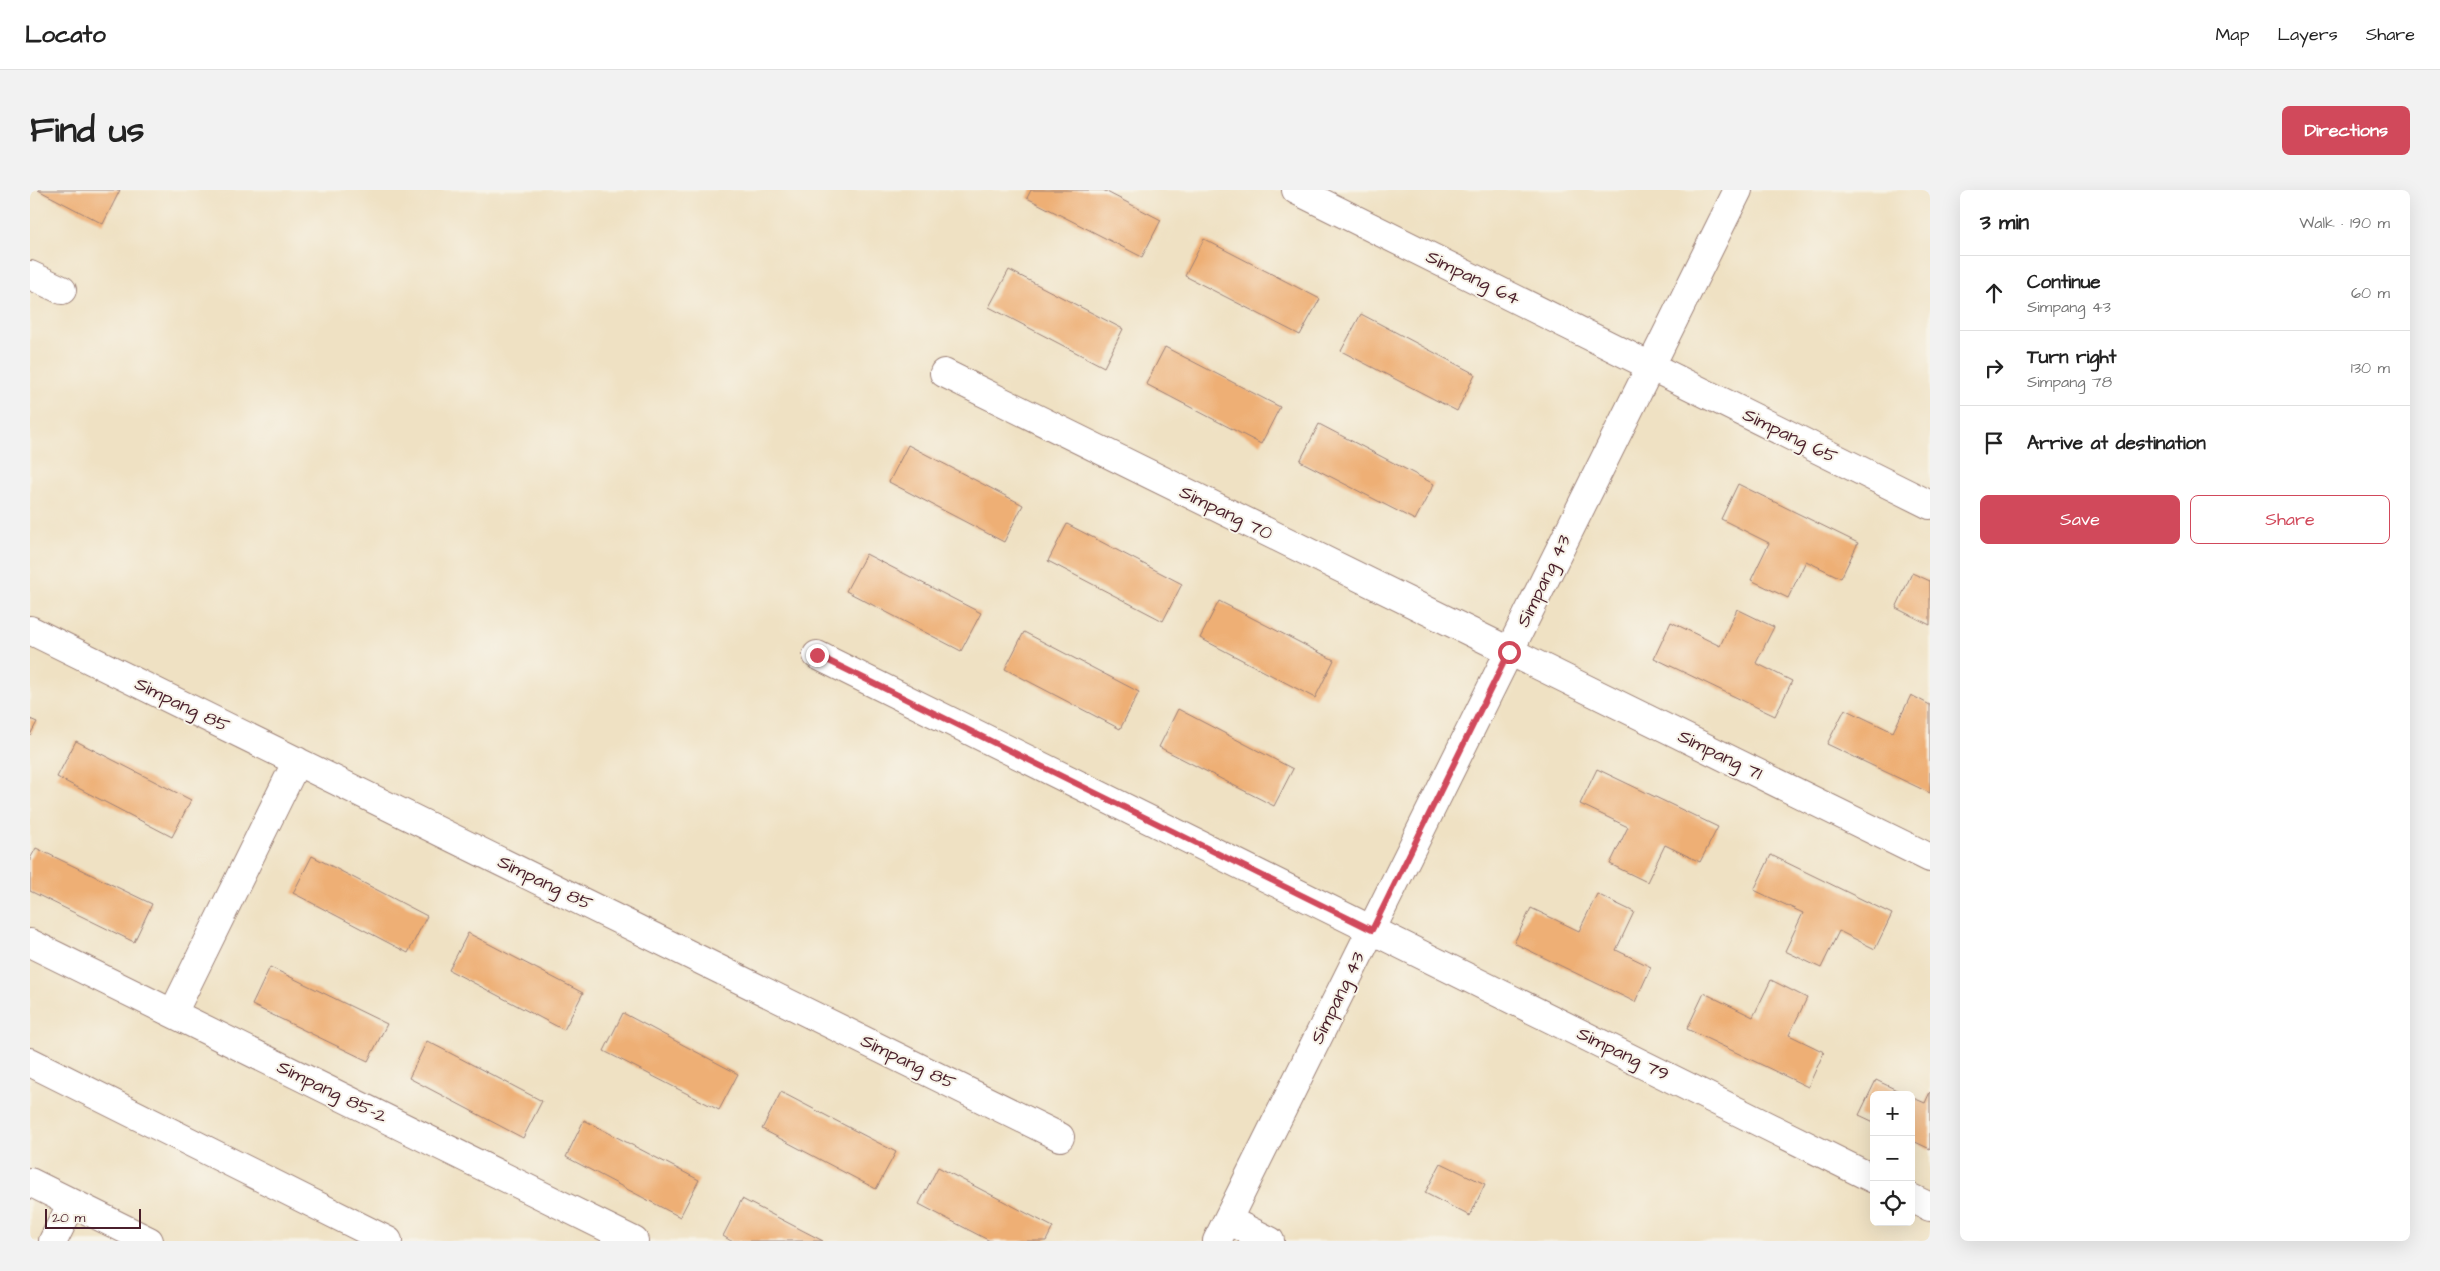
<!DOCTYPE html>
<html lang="en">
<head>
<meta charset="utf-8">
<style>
	:root { --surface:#fff; --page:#f2f2f2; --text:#222; --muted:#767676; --line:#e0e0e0; --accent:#d1495b }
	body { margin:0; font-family:"Architects Daughter",sans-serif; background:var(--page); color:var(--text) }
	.controls { position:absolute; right:15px; bottom:15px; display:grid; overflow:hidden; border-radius:8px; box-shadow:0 5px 20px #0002 }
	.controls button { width:45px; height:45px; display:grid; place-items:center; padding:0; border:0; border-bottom:1px solid var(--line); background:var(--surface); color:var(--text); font:25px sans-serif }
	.scale { position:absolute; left:15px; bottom:12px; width:96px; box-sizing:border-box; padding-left:5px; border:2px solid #4a1f2b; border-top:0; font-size:14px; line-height:18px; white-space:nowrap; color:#4a1f2b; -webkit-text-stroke:4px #f7f3e8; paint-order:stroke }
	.stop { position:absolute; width:15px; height:15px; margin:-11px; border:4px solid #d1495b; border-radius:50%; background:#fff }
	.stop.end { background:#d1495b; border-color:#fff; box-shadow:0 1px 5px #0008 }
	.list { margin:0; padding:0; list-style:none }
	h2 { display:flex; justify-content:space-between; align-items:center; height:65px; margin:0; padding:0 20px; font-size:21px }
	h2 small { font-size:16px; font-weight:400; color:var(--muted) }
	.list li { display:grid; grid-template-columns:32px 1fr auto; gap:15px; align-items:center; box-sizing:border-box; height:75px; padding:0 20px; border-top:1px solid var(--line) }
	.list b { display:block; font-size:19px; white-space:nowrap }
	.list p { margin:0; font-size:16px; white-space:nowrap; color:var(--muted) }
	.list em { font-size:16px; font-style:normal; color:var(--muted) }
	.actions { display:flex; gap:10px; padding:15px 20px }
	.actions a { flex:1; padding:11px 0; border:1px solid var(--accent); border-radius:8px; text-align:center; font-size:18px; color:var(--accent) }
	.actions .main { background:var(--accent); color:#fff }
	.icon { flex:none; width:28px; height:28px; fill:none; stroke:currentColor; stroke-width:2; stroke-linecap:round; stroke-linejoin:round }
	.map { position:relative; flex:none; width:1900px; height:1051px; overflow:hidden; border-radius:8px }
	header { display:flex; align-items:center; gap:30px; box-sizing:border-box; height:70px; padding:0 25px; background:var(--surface); border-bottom:1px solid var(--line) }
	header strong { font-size:24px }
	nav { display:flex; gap:28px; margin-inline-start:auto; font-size:18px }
	.intro { display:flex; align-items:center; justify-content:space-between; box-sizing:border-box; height:120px; padding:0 30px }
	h1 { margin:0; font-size:35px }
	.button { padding:12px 22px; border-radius:8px; background:var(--accent); color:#fff; font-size:18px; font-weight:700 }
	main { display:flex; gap:30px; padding:0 30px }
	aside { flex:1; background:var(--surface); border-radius:8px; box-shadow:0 5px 20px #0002 }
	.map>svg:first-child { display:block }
</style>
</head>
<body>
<header>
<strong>Locato</strong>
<nav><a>Map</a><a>Layers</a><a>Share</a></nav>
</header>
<div class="intro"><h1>Find us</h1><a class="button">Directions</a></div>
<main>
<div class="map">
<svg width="1900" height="1051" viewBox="0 0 1900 1051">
	<rect width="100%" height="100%" fill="#f7f3e8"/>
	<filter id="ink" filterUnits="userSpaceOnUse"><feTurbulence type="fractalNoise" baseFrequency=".02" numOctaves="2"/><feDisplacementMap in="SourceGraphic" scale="10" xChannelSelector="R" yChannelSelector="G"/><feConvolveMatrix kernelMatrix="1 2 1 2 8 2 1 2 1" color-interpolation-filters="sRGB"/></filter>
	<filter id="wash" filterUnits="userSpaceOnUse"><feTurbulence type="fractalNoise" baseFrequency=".0096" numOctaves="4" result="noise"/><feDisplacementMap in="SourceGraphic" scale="20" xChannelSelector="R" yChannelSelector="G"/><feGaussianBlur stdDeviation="1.12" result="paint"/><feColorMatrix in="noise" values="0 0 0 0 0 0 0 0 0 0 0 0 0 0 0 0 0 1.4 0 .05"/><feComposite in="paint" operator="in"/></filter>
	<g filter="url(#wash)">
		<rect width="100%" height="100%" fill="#efe1c3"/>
		<g id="blocks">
			<path fill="#eeaf74" d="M8 0H90L73 34Z
				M1001 0H1073L1131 30 1112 67 997 8Z
				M1174 49 1290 109 1270 145 1155 86Z
				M979 80 1093 139 1074 177 959 117Z
				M1331 124 1445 184 1427 221 1311 161Z
				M1135 157 1250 217 1231 254 1116 194Z
				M1289 234 1404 294 1385 330 1270 271Z
				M878 255 993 315 974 352 859 292Z
				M1708 294 1828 353 1811 388 1776 371 1758 408 1721 390 1739 353 1691 329Z
				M1037 334 1152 394 1133 431 1018 371Z
				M836 364 951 423 931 461 816 401Z
				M1882 383 1900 391V435L1866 418Z
				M1189 411 1304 470 1285 508 1170 448Z
				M1707 419 1744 437 1726 473 1762 491 1745 526 1624 468 1641 432 1690 456Z
				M994 442 1109 502 1090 539 975 479Z
				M1881 505 1900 515V603L1797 554 1815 519 1863 542Z
				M1148 519 1263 579 1244 616 1129 557Z
				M0 529 7 532 0 545Z
				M46 551 161 610 142 647 27 587Z
				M1567 579 1688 637 1670 672 1635 655 1617 692 1580 674 1598 637 1550 614Z
				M6 658 122 714 104 752 0 701V669Z
				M1741 665 1862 724 1845 759 1809 741 1791 778 1755 761 1773 723 1724 700Z
				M282 666 397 726 378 763 263 703Z
				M1567 704 1604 722 1586 760 1621 777 1605 812 1484 753 1501 718 1549 741Z
				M438 743 553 803 534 840 419 780Z
				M240 777 357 834 338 871 222 815Z
				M1741 790 1777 808 1759 845 1794 862 1778 897 1657 839 1674 803 1723 827Z
				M593 823 708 884 689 920 574 861Z
				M397 851 512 911 493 948 379 888Z
				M1846 890 1877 905H1844V932L1829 925Z
				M751 902 866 962 846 999 732 939Z
				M1900 902V959L1881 950V907L1895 913Z
				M554 930 669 990 650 1027 536 967Z
				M1411 973 1455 994 1440 1026 1395 1003Z
				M908 977 1023 1037 1016 1051H960L889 1014Z
				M712 1009 793 1051H701L693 1046Z"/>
		</g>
	</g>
	<g filter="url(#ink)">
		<use href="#blocks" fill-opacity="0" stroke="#9c8077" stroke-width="1"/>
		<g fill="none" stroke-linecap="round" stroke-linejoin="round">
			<g stroke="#9c8077" stroke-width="30">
				<path id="minor" d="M1266 0 1900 315
					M0 85 32 100
					M914 183 1900 668
					M0 440 1030 947
					M787 465 1844 989
					M0 753 604 1051
					M143 823 267 571
					M0 872 358 1051
					M0 992 119 1051
					M1881 1008 1900 1017
					M1198 1030 1240 1051
					M23 1051 42 1013
					M1187 1051 1708 0"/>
			</g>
			<use href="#minor" stroke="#fff" stroke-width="28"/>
		</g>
	</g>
	<g fill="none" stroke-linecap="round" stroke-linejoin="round" filter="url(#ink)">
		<path stroke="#d1495b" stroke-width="6" d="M787 465 1342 740 1479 462"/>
	</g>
	<g text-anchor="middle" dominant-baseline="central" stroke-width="4" stroke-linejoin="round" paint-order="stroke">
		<g font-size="19" fill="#4a1f2b" stroke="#f7f3e8">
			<text transform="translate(1443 88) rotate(26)">Simpang 64</text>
			<text transform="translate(1760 246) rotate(26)">Simpang 65</text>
			<text transform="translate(1196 323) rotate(26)">Simpang 70</text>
			<text transform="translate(1514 391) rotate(-64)">Simpang 43</text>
			<text transform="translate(152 515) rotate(26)">Simpang 85</text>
			<text transform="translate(1690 565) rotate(26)">Simpang 71</text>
			<text transform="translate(515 693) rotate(26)">Simpang 85</text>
			<text transform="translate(1308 808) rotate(-64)">Simpang 43</text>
			<text transform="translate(1593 864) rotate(26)">Simpang 79</text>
			<text transform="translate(878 872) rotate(26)">Simpang 85</text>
			<text transform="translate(302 902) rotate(26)">Simpang 85-2</text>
		</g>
	</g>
</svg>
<div class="controls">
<button>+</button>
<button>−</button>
<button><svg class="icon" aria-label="locate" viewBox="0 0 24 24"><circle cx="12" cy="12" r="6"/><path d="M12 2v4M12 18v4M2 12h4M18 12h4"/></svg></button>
</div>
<div class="scale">20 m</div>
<div class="stop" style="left:1479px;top:462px"></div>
<div class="stop end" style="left:787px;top:465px"></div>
</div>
<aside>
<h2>3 min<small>Walk · 190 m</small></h2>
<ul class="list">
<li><svg class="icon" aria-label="ahead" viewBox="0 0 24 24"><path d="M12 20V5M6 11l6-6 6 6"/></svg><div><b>Continue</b><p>Simpang 43</p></div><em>60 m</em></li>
<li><svg class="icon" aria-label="right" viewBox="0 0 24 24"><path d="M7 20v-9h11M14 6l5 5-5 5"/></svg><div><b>Turn right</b><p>Simpang 78</p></div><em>130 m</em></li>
<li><svg class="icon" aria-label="arrive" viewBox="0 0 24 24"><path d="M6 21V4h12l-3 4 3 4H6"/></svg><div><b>Arrive at destination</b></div></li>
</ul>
<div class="actions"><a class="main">Save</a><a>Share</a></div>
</aside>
</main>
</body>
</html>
